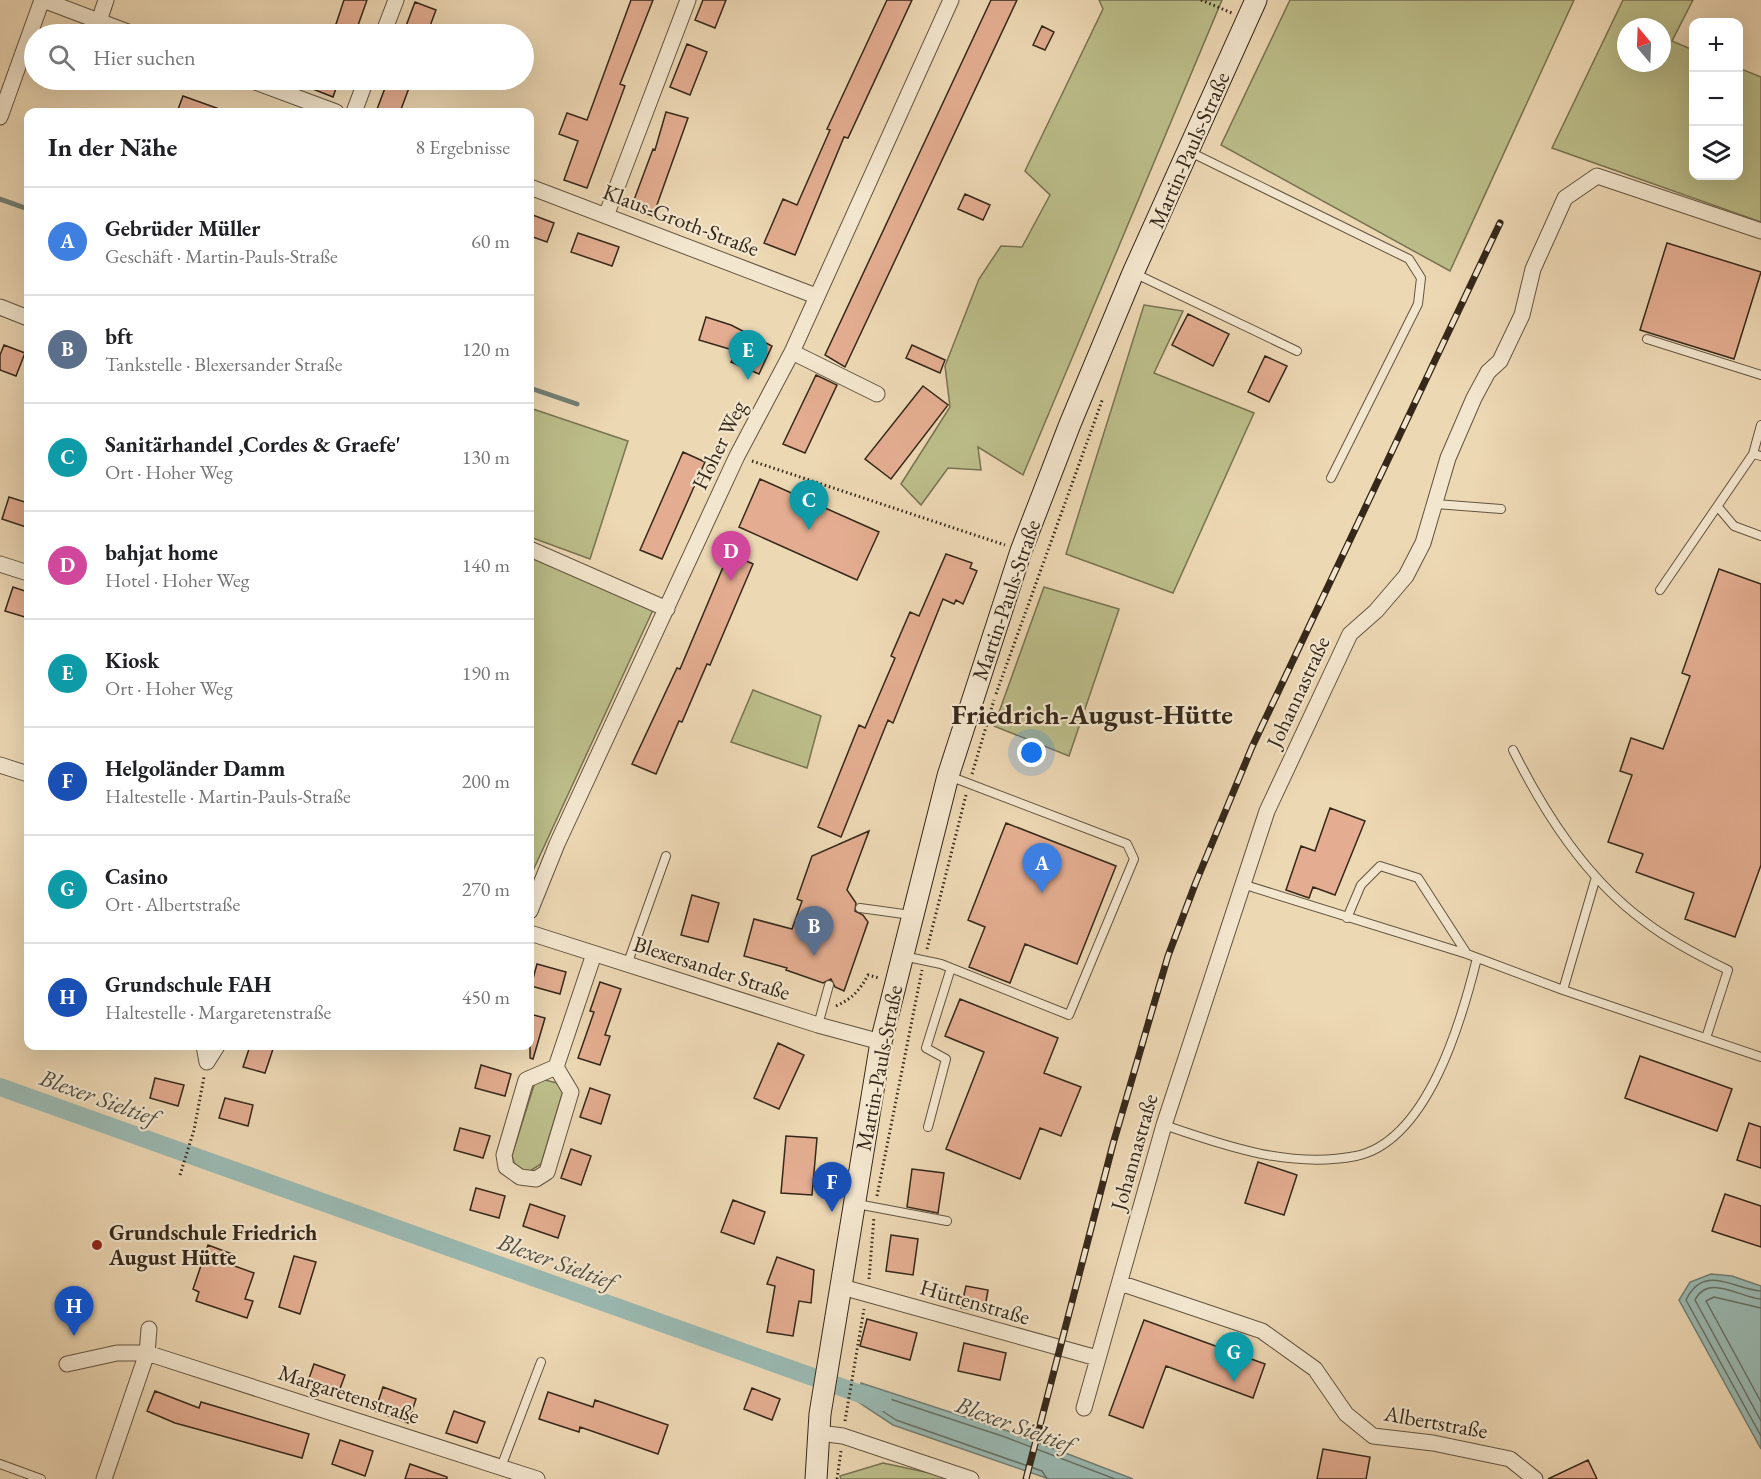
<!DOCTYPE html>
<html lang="de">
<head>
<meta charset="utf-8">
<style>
	:root { --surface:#fff; --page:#f2f2f2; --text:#202124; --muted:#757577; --line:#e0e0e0; --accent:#8f2418 }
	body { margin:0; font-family:"EB Garamond",serif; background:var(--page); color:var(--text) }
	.controls { position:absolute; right:18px; top:18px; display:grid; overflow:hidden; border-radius:12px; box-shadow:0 6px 24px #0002 }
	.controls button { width:54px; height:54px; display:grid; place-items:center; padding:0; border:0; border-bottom:2px solid var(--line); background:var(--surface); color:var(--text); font:30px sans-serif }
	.compass { position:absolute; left:1617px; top:18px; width:54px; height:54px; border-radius:50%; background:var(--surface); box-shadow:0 6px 24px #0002; rotate:341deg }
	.you { position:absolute; left:1032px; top:753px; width:21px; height:21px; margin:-15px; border:4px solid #fff; border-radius:50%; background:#1a73e8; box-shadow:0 0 0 9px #1a73e833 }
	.badge { display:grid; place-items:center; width:39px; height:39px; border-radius:50%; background:var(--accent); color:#fff; font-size:20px; font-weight:700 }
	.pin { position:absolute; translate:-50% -50px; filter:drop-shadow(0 2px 3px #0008) }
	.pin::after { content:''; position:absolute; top:32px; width:21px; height:18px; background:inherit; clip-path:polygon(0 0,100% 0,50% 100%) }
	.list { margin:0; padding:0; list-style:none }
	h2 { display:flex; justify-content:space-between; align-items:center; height:78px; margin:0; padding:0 24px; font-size:26px }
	h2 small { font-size:20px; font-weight:400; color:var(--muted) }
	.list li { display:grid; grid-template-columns:39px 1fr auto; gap:18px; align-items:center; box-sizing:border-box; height:108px; padding:0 24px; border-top:2px solid var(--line) }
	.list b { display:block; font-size:22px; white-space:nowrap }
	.list p { margin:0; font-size:20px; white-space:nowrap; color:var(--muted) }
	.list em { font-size:20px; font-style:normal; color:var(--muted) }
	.icon { flex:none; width:33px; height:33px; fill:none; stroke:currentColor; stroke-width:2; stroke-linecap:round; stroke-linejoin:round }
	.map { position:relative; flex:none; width:1761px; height:1479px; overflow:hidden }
	.search { position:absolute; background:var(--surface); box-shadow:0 6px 24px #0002; left:24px; top:24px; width:510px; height:66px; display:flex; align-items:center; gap:15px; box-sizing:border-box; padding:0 21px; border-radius:33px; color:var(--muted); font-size:22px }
	.panel { position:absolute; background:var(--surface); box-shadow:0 6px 24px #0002; left:24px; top:108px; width:510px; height:942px; border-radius:12px }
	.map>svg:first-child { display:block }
</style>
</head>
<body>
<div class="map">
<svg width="1761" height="1479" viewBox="0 0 1761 1479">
	<rect width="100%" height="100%" fill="#edd8b4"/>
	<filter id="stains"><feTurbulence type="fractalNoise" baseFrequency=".00333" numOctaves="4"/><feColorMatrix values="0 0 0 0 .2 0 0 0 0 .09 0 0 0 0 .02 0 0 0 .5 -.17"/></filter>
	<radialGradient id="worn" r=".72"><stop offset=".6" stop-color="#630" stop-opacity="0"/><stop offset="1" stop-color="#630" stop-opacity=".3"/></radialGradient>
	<path fill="#bcbe8a" stroke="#787352" stroke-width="1.5" fill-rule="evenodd" d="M1099 0H1222L1023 475 978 447 981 470 948 468 921 505 901 484 950 407 945 366 979 279 1001 246 1022 247 1050 195 1025 171 1103 9Z
		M1290 0H1574L1450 271 1221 145Z
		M1623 0H1693L1672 41 1693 50 1694 176H1738L1739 68 1761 77V222L1552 148ZM1626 27H1662V63H1626Z
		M1144 305 1183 311 1154 373 1254 413 1173 593 1066 554Z
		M530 408 628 441 590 559 530 537Z
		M530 555 653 610 530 877Z
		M1044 587 1119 609 1069 756 994 726Z
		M753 690 821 716 807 768 731 742Z
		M545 1080 557 1083 563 1091 541 1164 530 1171H522L514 1163 512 1155 535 1082Z
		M883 1463 953 1478 956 1479H841L840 1476Z"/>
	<path fill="#9ab9b2" stroke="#727f75" stroke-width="1.5" d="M1711 1274 1732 1276 1761 1286V1449L1679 1300 1690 1282Z
		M861 1383 1008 1431 1133 1479H1049L893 1425 858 1402Z"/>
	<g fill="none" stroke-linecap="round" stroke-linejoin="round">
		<path stroke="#687066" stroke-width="1.5" d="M1761 1291C1733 1289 1704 1263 1686 1300L1761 1436
			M1761 1299C1741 1298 1708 1273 1695 1300L1761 1421
			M1761 1308 1714 1297 1706 1301 1761 1402
			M1047 1479 1042 1471 896 1420 866 1400 865 1393 869 1392 1005 1437 1115 1479"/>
		<path stroke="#727f75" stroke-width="5" d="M0 199 28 209
			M530 388 577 404"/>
		<path stroke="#9ab9b2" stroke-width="18" d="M0 1087 883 1402"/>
	</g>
	<path fill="#e4ad91" stroke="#35281a" stroke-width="1.5" d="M344 0H367L356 31 336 24Z
		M631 0H653L620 84 625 86 587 188 564 180 578 141 559 134 567 113 587 120Z
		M703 0H726L715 28 695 20Z
		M887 0H912L848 138 844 137 795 255 764 243 783 199 797 205 830 130 827 129Z
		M991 0H1017L845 367 825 355Z
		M415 2 436 10 427 34H403Z
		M1042 26 1054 32 1045 50 1033 45Z
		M687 44 707 52 690 95 670 87Z
		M290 80H339L333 97Z
		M388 80H412L400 112H376Z
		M183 96 225 111V112H177Z
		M666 112 688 118 653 216 631 208 653 149 655 150Z
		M965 194 990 205 983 220 958 209Z
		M530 214 554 223 547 242 530 236Z
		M578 233 619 247 612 266 571 252Z
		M1667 243 1761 272 1734 359 1640 330Z
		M1188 314 1229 334 1213 366 1172 345Z
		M706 317 731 325 772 346 759 374 731 362 736 351 699 340Z
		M4 345 25 353 16 376 0 370V355Z
		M912 345 945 360 940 373 906 358Z
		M1265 356 1287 366 1269 402 1248 392Z
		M816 375 837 385 805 453 783 444Z
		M923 386 948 405 891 479 865 459Z
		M683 452 705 462 662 559 640 550Z
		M760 479 879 532 857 580 739 527Z
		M9 497 28 503 26 527 2 519Z
		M729 553 753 564 710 665 707 664 682 722 679 721 656 774 632 764 677 668 680 669Z
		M946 554 972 563 970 568 977 571 963 604 956 600 954 604 943 599 893 723 888 720 841 837 818 827 859 725 865 728 895 658 891 656 910 612 919 616Z
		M1719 569 1761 584V865L1735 937 1685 919 1694 893 1636 872 1643 854 1608 842 1632 775 1620 771 1631 738 1663 749 1690 676 1682 673Z
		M13 587 28 592V618L5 611Z
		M1330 808 1365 821 1335 895 1313 887 1309 898 1286 890 1301 846 1315 851Z
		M1006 823 1116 866 1077 964 1025 944 1010 983 969 967 985 927 968 920Z
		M869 831 847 890 856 903 855 911 863 915 868 922 844 991 835 987 831 979 823 983 786 970 787 968 744 956 754 919 792 929 802 901 797 899 812 856Z
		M692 895 719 903 708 942 681 935Z
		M537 964 566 972 560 994 531 986Z
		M600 982 621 989 605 1035 610 1036 600 1065 578 1058 594 1012 590 1011Z
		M960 999 1058 1038 1044 1073 1081 1087 1061 1136 1040 1128 1020 1179 946 1149 984 1052 945 1036Z
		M530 1014 545 1018 533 1059 530 1058Z
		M778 1043 804 1055 779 1109 754 1098Z
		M250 1046H274L265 1073 243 1067Z
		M1640 1056 1732 1089 1717 1131 1625 1098Z
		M481 1065 511 1074 505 1096 475 1088Z
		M155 1078 184 1085 178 1106 150 1098Z
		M590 1088 610 1095 601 1124 580 1117Z
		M225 1098 253 1105 248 1126 219 1118Z
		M1749 1123 1761 1127V1168L1737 1160Z
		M460 1128 490 1136 483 1158 454 1150Z
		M786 1136 817 1138 812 1195 781 1193Z
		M571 1149 591 1156 581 1185 561 1178Z
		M1258 1162 1297 1175 1284 1215 1245 1203Z
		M912 1169 944 1173 938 1213 907 1207Z
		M476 1188 505 1196 499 1218 470 1210Z
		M1725 1194 1761 1206V1247L1712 1231Z
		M733 1200 765 1212 754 1244 721 1232Z
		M530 1204 565 1216 558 1238 523 1226Z
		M891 1235 918 1239 913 1275 886 1271Z
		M208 1245 232 1254 229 1264 254 1273 245 1299 253 1301 247 1318 196 1301 199 1292 193 1289Z
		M294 1256 316 1262 300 1314 279 1307Z
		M777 1257 814 1270 811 1303 799 1301 793 1336 767 1332 775 1286 767 1284Z
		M966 1286 988 1290 984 1313 961 1308Z
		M867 1319 917 1333 910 1360 860 1346Z
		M1144 1320 1265 1364 1253 1398 1166 1366 1143 1428 1109 1415Z
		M964 1343 1006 1353 1000 1380 958 1371Z
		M314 1364 345 1375 337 1397 306 1387Z
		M383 1387 416 1399 408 1423 375 1411Z
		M752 1388 780 1399 772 1420 744 1409Z
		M155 1391 199 1408 201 1402 309 1434 302 1458 175 1423 147 1411Z
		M548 1392 593 1407 595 1400 668 1425 658 1454 580 1427 579 1432 539 1419Z
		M454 1411 485 1422 477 1443 446 1433Z
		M340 1440 373 1451 365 1476 332 1464Z
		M1323 1449 1370 1457 1366 1479H1317Z
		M1588 1460 1597 1479H1548Z
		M410 1464 447 1477V1479H405Z"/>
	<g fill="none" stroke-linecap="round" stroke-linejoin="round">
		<g stroke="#635440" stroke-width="10">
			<path id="lane" d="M1190 152 1409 259 1421 278 1418 304 1331 478
				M1136 274 1297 351
				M1647 339 1761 375
				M1761 425 1753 454 1761 456
				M1436 504 1501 509
				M1718 507 1734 526 1761 536
				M1660 590 1753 454
				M1513 750C1545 814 1586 878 1644 921 1670 941 1699 956 1728 970L1706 1038
				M1242 884 1467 954 1563 990 1761 1057
				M860 908 911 915
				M1347 918 1361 885 1380 866 1418 878 1467 954
				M903 956 941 964 1069 1015 1134 859 1127 844 949 776
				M627 965 666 856
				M1563 990 1596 877
				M818 1025 829 985
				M1164 1125C1225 1146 1290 1169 1356 1156 1428 1141 1462 1019 1477 958
				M928 1127 946 1059 926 1048 951 968
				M857 1204 947 1221
				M0 1464 41 1479
				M501 1467 541 1362"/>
		</g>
		<g stroke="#635440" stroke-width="17">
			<path id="street" d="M43 0 133 34
				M99 21 106 0
				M383 34 396 0
				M250 80 336 112
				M354 112 366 80
				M0 117 42 0
				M530 187 816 296
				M606 216 688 0
				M0 307 28 318
				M792 352 877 394
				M530 549 667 609
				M0 564 28 573
				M0 765 28 774
				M530 911 557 844 737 456 792 352 951 0
				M530 933 818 1025 881 1042
				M204 1046 207 1062 217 1046
				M556 1067 571 1092 547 1172 536 1179 520 1177 506 1167 504 1155 526 1080 556 1067 594 954
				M1120 1283 1262 1331 1315 1369 1346 1414 1373 1436 1433 1443 1510 1459 1535 1479
				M842 1287 1097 1358
				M67 1364 117 1353H147L537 1479
				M1084 1408 1164 1125 1267 811 1350 634 1376 611 1406 576 1423 543 1448 458 1474 398 1488 372 1500 361 1522 315 1533 269 1565 198 1597 176 1761 231
				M819 1433 843 1436 971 1479
				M104 1479 147 1353 149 1329"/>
		</g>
		<g stroke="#35281a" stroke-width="23">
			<path id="secondary" d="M816 1479 820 1414 881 1042 948 776 1021 551 1070 424 1133 273 1256 0"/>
		</g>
		<path stroke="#35281a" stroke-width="3" stroke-dasharray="1.5 3" stroke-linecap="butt" d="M1201 0 1232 13
			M752 461 1005 545
			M996 694 1103 398
			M972 774 994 700
			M927 949 966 795
			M836 1006C852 999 860 990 868 975L879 978
			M180 1175 194 1130 204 1077
			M877 1196 922 970
			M869 1279 874 1217
			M845 1421 864 1309
			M837 1479 841 1451"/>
		<use href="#lane" stroke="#f3e6ce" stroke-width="8"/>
		<use href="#street" stroke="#f3e6ce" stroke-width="15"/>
		<use href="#secondary" stroke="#f3e6ce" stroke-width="21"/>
		<g stroke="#35281a" stroke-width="7">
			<path id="rail" d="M1026 1479 1113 1144 1168 956 1196 882 1252 747 1500 223"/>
		</g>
		<use href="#rail" stroke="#f3e6ce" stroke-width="4.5" stroke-dasharray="14" stroke-linecap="butt"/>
	</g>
	<circle fill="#8f2418" stroke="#f3e6ce" stroke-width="2" cx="97" cy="1245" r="6"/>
	<g text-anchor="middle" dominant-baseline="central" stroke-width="4.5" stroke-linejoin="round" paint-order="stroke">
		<g font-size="22" fill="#35281a" stroke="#f3e6ce">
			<text transform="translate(1189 150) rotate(-66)">Martin-Pauls-Straße</text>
			<text transform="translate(681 220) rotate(21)">Klaus-Groth-Straße</text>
			<text transform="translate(719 445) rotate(-64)">Hoher Weg</text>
			<text transform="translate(1006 600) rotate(-71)">Martin-Pauls-Straße</text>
			<text transform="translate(1298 692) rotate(-65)">Johannastraße</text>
			<text transform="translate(712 968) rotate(18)">Blexersander Straße</text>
			<text transform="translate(879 1068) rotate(-79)">Martin-Pauls-Straße</text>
			<text transform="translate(1134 1152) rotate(-74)">Johannastraße</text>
			<text transform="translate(975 1302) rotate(16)">Hüttenstraße</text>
			<text transform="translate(349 1394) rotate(18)">Margaretenstraße</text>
			<text transform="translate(1436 1422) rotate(10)">Albertstraße</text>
		</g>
		<g font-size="22" font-weight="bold" fill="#35281a" stroke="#f3e6ce" text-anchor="start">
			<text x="109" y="1232">Grundschule Friedrich<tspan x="109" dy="25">August Hütte</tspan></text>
		</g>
		<g font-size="24" font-style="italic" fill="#4e4c40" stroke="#f3e6ce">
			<text transform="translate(99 1097) rotate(20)">Blexer Sieltief</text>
			<text transform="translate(557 1261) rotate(20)">Blexer Sieltief</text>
			<text transform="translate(1015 1424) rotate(20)">Blexer Sieltief</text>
		</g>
		<g font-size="28" font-weight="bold" fill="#35281a" stroke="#f3e6ce">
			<text x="1092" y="714">Friedrich-August-Hütte</text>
		</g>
	</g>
	<rect width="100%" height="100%" filter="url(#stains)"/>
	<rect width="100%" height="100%" fill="url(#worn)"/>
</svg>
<div class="controls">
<button>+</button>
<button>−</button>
<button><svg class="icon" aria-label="layers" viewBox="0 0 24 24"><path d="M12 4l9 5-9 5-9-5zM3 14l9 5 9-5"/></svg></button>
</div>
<svg class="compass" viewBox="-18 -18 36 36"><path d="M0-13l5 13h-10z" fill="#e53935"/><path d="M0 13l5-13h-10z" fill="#757577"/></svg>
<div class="you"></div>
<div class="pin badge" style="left:1042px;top:893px;background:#3f7fe0">A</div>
<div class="pin badge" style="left:814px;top:956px;background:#5c6f8a">B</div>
<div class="pin badge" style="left:809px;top:530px;background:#0f9aa8">C</div>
<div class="pin badge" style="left:731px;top:581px;background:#d1479c">D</div>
<div class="pin badge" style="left:748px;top:380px;background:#0f9aa8">E</div>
<div class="pin badge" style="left:832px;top:1212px;background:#1a4fb4">F</div>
<div class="pin badge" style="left:1234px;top:1382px;background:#0f9aa8">G</div>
<div class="pin badge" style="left:74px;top:1336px;background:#1a4fb4">H</div>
<div class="search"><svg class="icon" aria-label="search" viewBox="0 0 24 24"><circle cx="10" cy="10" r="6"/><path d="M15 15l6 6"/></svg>Hier suchen</div>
<section class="panel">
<h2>In der Nähe<small>8 Ergebnisse</small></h2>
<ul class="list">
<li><span class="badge" style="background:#3f7fe0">A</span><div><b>Gebrüder Müller</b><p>Geschäft · Martin-Pauls-Straße</p></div><em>60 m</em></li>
<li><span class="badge" style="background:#5c6f8a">B</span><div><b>bft</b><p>Tankstelle · Blexersander Straße</p></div><em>120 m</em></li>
<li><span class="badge" style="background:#0f9aa8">C</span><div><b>Sanitärhandel ,Cordes &amp; Graefe'</b><p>Ort · Hoher Weg</p></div><em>130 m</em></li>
<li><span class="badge" style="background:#d1479c">D</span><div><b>bahjat home</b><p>Hotel · Hoher Weg</p></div><em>140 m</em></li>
<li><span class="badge" style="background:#0f9aa8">E</span><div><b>Kiosk</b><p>Ort · Hoher Weg</p></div><em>190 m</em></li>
<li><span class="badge" style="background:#1a4fb4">F</span><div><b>Helgoländer Damm</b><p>Haltestelle · Martin-Pauls-Straße</p></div><em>200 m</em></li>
<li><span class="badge" style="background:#0f9aa8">G</span><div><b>Casino</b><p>Ort · Albertstraße</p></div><em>270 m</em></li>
<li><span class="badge" style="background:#1a4fb4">H</span><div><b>Grundschule FAH</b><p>Haltestelle · Margaretenstraße</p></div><em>450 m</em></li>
</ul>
</section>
</div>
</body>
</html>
